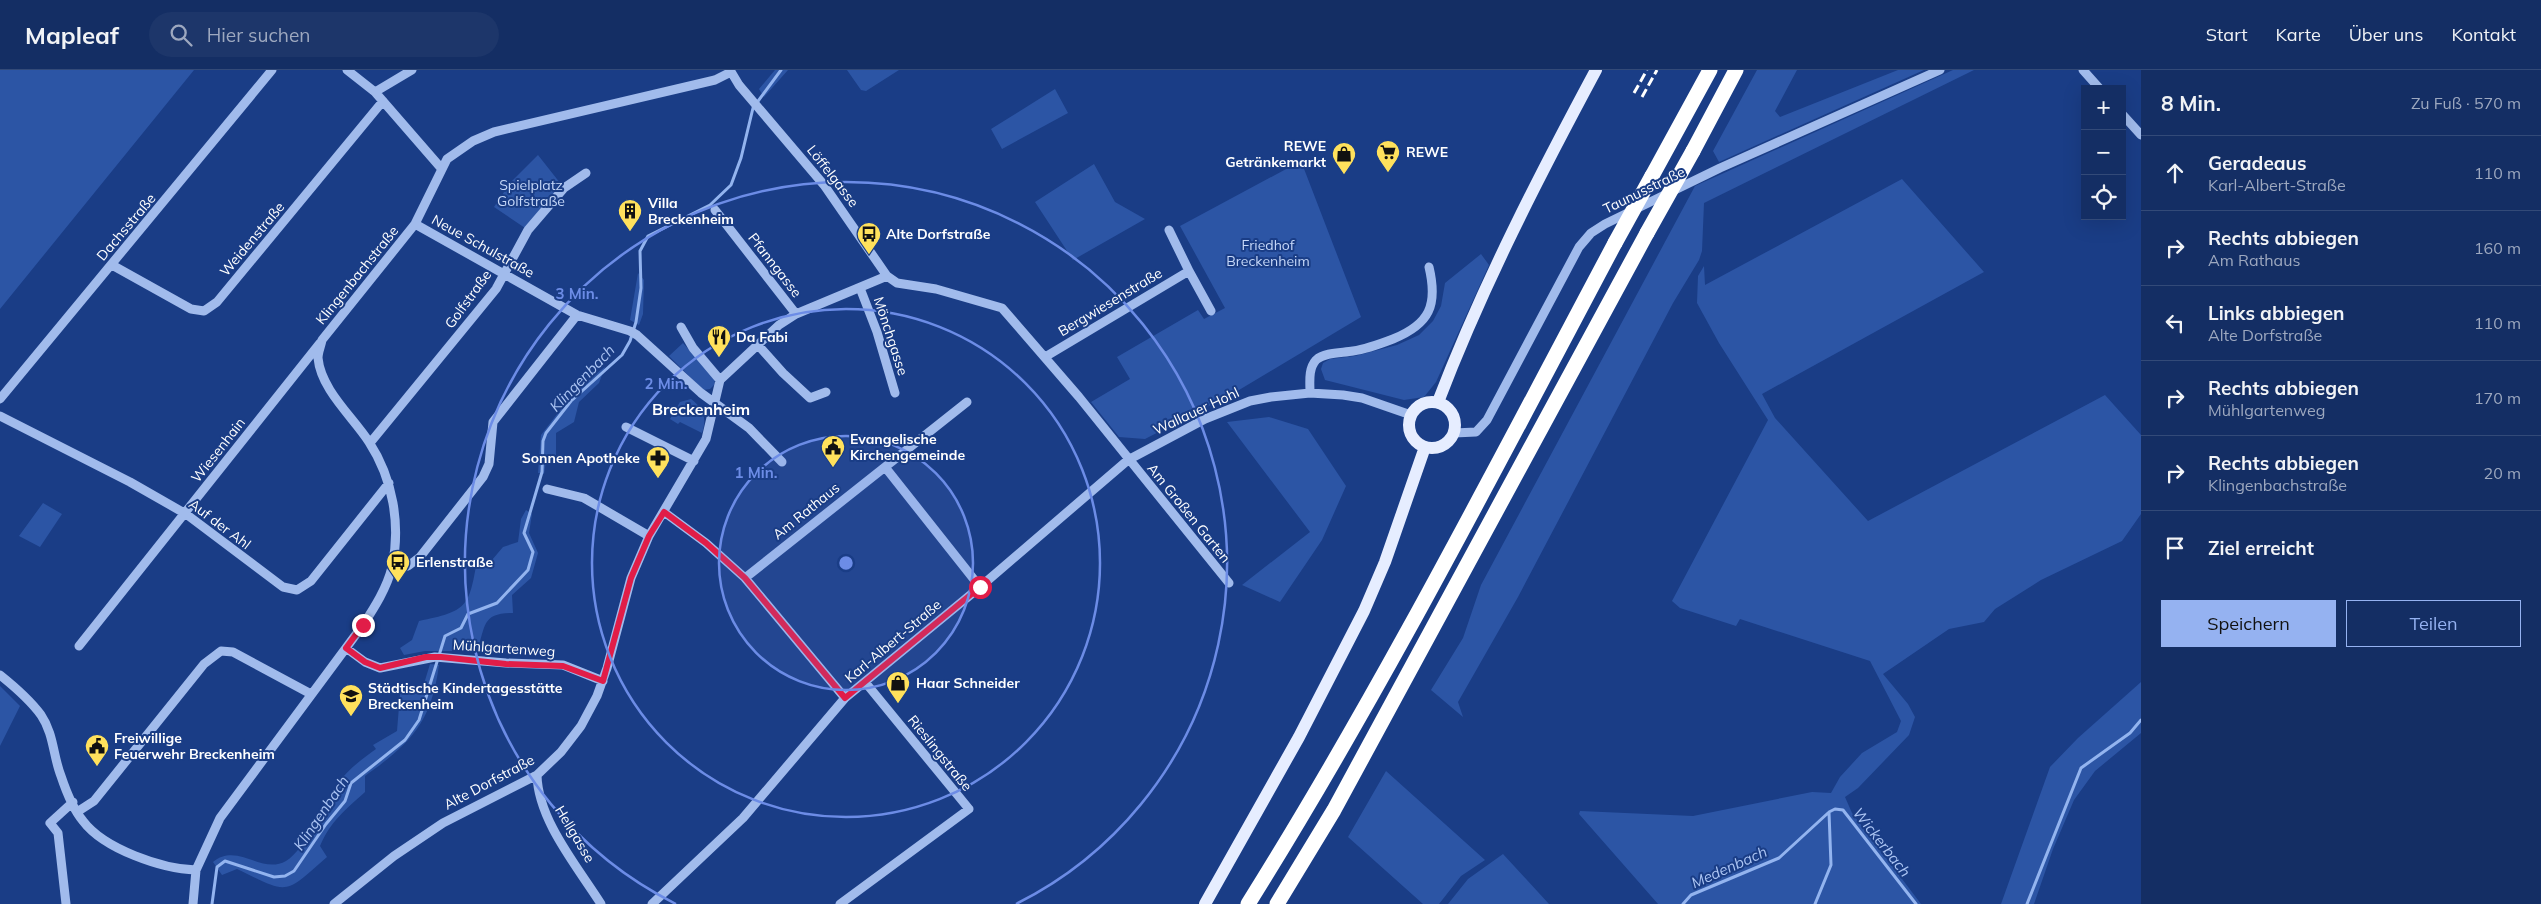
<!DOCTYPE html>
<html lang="de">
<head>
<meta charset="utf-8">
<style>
	:root { --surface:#142e64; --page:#1d366a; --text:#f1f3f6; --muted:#9da8bf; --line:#334a78; --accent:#95b2f1 }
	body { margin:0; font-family:Mulish,sans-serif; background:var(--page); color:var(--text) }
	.controls { position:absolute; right:15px; top:15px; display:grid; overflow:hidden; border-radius:0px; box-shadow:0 5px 20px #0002 }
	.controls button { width:45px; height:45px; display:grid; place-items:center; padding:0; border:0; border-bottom:1px solid var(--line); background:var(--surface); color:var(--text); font:25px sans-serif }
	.stop { position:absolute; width:15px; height:15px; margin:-11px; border:4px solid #e11d48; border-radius:50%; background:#fff }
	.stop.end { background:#e11d48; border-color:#fff; box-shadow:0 1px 5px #0008 }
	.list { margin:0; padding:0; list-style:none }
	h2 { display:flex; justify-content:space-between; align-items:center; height:65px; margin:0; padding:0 20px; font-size:21px }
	h2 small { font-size:16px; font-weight:400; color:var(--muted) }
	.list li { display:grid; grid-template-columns:32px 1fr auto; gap:15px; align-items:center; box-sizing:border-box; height:75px; padding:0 20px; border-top:1px solid var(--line) }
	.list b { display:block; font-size:19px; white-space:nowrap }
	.list p { margin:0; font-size:16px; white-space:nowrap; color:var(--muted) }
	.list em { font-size:16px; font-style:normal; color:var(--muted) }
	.actions { display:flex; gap:10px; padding:15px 20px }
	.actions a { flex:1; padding:11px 0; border:1px solid var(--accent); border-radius:0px; text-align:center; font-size:18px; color:var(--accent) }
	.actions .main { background:var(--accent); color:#111 }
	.icon { flex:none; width:28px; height:28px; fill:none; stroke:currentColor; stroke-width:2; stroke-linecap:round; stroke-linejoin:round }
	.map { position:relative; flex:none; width:2141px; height:834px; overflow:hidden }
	header { display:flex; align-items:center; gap:30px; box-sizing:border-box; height:70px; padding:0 25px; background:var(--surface); border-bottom:1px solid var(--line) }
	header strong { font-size:24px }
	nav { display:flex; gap:28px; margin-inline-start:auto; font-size:18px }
	.search { width:350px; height:45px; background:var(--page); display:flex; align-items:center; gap:12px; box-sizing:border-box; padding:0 18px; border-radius:28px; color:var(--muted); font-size:19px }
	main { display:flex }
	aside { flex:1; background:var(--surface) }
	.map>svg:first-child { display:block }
</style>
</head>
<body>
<header>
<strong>Mapleaf</strong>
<div class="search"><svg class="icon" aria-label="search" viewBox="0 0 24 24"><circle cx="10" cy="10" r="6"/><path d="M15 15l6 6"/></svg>Hier suchen</div>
<nav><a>Start</a><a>Karte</a><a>Über uns</a><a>Kontakt</a></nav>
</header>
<main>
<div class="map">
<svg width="2141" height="834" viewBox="0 0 2141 834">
	<rect width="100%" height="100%" fill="#1a3d86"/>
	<path fill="#2c55a5" d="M0 0H194L0 239Z
		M775 0H788L764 27 759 19Z
		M847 0H899L866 21 861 20Z
		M1757 0H1797L1775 41 1780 47 1898 0H1924L1719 92 1713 81Z
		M1953 0H1974L1704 133 1702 181 1699 190 1673 233 1518 527 1458 632 1463 647 1431 620 1463 568 1481 515 1695 116Z
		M1055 19 1068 43 1002 79 991 59Z
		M538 85 564 118 528 160 494 137 510 113Z
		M1301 91 1361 247 1234 323 1145 369 1119 367 1091 332 1130 309 1117 287 1198 240 1204 249 1225 238 1180 156Z
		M1094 94 1115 132 1145 149 1073 190 1035 132Z
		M1902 109 1984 202 1762 324 1775 348 1868 451 2105 325 2141 365V444L2122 471 2041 510 1995 539 1984 552 1949 559 1883 604 1908 634 1915 647 1909 665 1858 718 1845 727 1852 743 1921 834H1658L1579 744 1580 741 1693 746 1812 722 1831 723 1840 707 1862 683 1897 662 1901 651 1870 591 1740 549 1736 556 1680 538 1672 531 1768 350 1719 273 1697 233 1698 206 1704 196 1705 215Z
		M1481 184 1489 195 1436 312 1424 327 1404 330 1325 310 1321 299 1323 293 1330 289 1355 286 1397 275 1419 265 1433 251 1441 236 1445 213Z
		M638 203 644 210 643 244 639 255 630 250Z
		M683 273 715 309 714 315 710 319 703 320 669 286Z
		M605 297 599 313 579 332 574 352 556 363V385H547L544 404 538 403 541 365 578 317Z
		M691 329C704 339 707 348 702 363L680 352 678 354 670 349 680 332Z
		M1269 347 1308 359 1346 416 1322 470 1280 532 1242 515 1310 462 1227 352Z
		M43 433 62 444 40 477 19 466Z
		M526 440 532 444 529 463 538 483 531 508 512 525 513 543C482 543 486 555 477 581H425L404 585 400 578 412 570 419 551C467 541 469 538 477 490H492L503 477 518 472 521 449Z
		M430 594 439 595C431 653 412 672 365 706V722C346 739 330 752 320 776L327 787C283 826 289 824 237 799L222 805 213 792C238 772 261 805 286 791 306 779 323 735 337 715 346 701 362 689 376 679L373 675 397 661 400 624 423 617Z
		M2141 612V663L2095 701 2074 730 2053 779 2034 834H2001L2050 697 2078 668Z
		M0 616 20 636 0 676Z
		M1386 701 1485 790 1461 806 1439 834H1423L1348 767Z
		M1503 784 1549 834H1448L1468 809Z"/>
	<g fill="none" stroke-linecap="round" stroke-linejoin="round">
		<path stroke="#93b4ef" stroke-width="3" d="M212 834 217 797 225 791 274 807 285 806 294 801 326 754 345 731 351 713 405 670 419 650 445 566 461 558 468 544 497 533 528 500 533 482 524 463 542 402 543 371 546 363 571 331 622 285 630 271 636 252 641 218 640 181 648 166 710 135 731 115 741 88 753 38 781 0
			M1683 834 1691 825 1779 788 1828 743
			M1815 834 1831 795 1829 742 1835 739 1843 740 1916 834
			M2027 834 2081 698 2130 663 2141 650"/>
		<path stroke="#a1bbec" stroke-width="9" d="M347 0 375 22 441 98
			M730 0 739 15 824 115 887 206 897 213 936 219 1002 238 1079 327 1229 513
			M2083 0 2100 19
			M375 22 412 0
			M2122 44 2141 65
			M715 140 796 244
			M415 154 577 245 630 261 637 265 701 323 749 358 782 392
			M112 195 191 239 204 241 217 232 383 31
			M1189 201 1211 241
			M860 218 877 262 895 323
			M681 257 693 278 720 310
			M758 275 783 303 810 328 826 322
			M1045 287 1189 201 1169 160
			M1310 323C1310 312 1308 299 1316 290 1325 282 1342 283 1353 281 1367 279 1380 274 1393 269 1430 254 1438 235 1429 197
			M0 329 272 0
			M0 346 130 412 186 444 283 517 297 520 311 511 389 413
			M626 357 694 391
			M1454 363 1476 362 1487 350 1579 177 1591 163 1605 154 1720 98 1940 0
			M370 373 496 219 528 160 564 118 586 103
			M885 397 980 517
			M547 419 584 428 649 466
			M664 442 706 473 745 508 845 628
			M392 498 408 496 420 487 483 407 489 394 493 352 577 245
			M745 508 967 332
			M79 576 320 273
			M346 578 365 592 380 598 435 587 506 593 563 595 603 611
			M0 605C15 617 30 630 41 645 54 664 53 686 61 706 66 721 73 739 83 751 104 779 162 799 196 800
			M537 705C538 750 577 796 601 834
			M77 742 94 731 204 594 221 581 233 582 311 624
			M66 834 58 763 50 753 73 732
			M193 834 196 800 220 748 363 555C374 538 387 518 392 497 401 455 393 409 369 372 353 347 321 320 318 288 318 282 321 276 322 270L415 154 447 89 473 71 494 62 715 10 731 2
			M334 834 394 786 443 753 537 705 561 682 581 656 597 626 607 598 631 508 649 466 706 369 720 310 779 255 796 244 887 206
			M652 834 743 748 845 628 980 517 1128 390 1205 349 1250 331 1271 327 1310 323 1343 325 1362 328 1411 345
			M840 834 969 739 865 612"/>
		<path stroke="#e6edff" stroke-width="12" d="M1409 355a23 23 0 1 1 46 0a23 23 0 1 1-46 0Z
			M1438 332C1482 217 1538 108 1596 0
			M1205 834 1299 667 1364 541 1385 492 1425 377"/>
		<path stroke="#fff" stroke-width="15" d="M1693 81 1736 0
			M1652 106 1710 0
			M1248 834C1382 620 1497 395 1615 173
			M1277 834 1334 740 1647 163"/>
		<path stroke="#fff" stroke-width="3" stroke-dasharray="9 4" stroke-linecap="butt" d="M1634 23 1647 0
			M1642 27 1657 0"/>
		<path stroke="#fff" stroke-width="15" d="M1647 163 1693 81
			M1615 173 1652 106"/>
	</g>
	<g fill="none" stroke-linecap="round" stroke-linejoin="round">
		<path stroke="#e11d48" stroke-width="6" d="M363 555 346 578 365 592 380 598 426 587H441L506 594 563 596 603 611 631 508 649 466 664 442 706 473 745 508 845 628 980 517"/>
	</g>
	<circle cx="846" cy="493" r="127" fill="#6c8ce6" fill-opacity=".12"/>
	<g fill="none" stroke="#6c8ce6" stroke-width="2.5">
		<circle cx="846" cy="493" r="127"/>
		<circle cx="846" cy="493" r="254"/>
		<path d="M676 834A381 381 0 1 1 1016 834"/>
	</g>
	<defs>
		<g id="supermarket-pin" transform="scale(1.25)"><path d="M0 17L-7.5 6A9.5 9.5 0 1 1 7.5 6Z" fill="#ffe15c" stroke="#1a3d86"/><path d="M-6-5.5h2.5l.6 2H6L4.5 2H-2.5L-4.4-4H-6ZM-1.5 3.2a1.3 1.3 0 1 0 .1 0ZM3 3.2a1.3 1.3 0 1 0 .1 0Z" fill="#111"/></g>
		<g id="shop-pin" transform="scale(1.25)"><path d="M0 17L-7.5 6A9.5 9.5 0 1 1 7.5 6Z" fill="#ffe15c" stroke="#1a3d86"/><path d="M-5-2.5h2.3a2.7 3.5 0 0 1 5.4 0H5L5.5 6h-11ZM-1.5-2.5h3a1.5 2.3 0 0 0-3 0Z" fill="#111"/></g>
		<g id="building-pin" transform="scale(1.25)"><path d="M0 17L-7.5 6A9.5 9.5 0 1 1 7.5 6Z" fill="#ffe15c" stroke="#1a3d86"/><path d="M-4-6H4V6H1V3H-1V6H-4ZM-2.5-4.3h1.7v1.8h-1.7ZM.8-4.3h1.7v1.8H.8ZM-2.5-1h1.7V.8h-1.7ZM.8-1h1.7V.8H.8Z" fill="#111"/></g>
		<g id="bus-pin" transform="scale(1.25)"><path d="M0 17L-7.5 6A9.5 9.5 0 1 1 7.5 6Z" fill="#ffe15c" stroke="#1a3d86"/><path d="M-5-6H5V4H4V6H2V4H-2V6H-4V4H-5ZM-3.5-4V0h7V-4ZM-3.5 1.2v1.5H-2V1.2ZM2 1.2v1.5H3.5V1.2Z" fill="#111"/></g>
		<g id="restaurant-pin" transform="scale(1.25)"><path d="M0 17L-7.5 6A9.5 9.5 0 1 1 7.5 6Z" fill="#ffe15c" stroke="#1a3d86"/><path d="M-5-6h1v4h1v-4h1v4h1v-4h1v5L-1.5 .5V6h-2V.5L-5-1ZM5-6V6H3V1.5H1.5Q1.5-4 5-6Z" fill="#111"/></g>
		<g id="civic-pin" transform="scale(1.25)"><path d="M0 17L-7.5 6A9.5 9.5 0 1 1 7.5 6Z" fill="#ffe15c" stroke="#1a3d86"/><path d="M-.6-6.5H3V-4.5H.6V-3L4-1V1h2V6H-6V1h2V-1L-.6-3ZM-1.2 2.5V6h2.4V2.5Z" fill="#111"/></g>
		<g id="pharmacy-pin" transform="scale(1.25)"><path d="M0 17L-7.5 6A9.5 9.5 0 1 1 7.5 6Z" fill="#ffe15c" stroke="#1a3d86"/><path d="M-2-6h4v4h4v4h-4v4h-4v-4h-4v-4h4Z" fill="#111"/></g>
		<g id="school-pin" transform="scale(1.25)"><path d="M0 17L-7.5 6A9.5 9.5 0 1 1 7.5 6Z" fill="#ffe15c" stroke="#1a3d86"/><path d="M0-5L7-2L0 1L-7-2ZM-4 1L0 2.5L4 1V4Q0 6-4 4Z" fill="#111"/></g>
	</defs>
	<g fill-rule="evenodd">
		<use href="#supermarket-pin" x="1388" y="82"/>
		<use href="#shop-pin" x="1344" y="84"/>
		<use href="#building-pin" x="630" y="141"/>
		<use href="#bus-pin" x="869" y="164"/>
		<use href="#restaurant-pin" x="719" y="267"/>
		<use href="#civic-pin" x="833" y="377"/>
		<use href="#pharmacy-pin" x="658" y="388"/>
		<use href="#bus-pin" x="398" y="492"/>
		<use href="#shop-pin" x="898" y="613"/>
		<use href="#school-pin" x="351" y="626"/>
		<use href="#civic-pin" x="97" y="676"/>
	</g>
	<g text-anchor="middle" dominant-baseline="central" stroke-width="4" stroke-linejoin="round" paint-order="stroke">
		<g font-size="14" font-weight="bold" fill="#fff" stroke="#1a3d86" text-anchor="start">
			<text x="1326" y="76" text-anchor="end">REWE<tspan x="1326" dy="16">Getränkemarkt</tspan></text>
			<text x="1406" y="82">REWE</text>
			<text x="648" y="133">Villa<tspan x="648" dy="16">Breckenheim</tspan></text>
			<text x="886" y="164">Alte Dorfstraße</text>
			<text x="736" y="267">Da Fabi</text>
			<text x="850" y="369">Evangelische<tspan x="850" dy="16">Kirchengemeinde</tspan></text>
			<text x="640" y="388" text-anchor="end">Sonnen Apotheke</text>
			<text x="416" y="492">Erlenstraße</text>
			<text x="916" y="613">Haar Schneider</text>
			<text x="368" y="618">Städtische Kindertagesstätte<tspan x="368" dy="16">Breckenheim</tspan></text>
			<text x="114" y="668">Freiwillige<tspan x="114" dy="16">Feuerwehr Breckenheim</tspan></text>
		</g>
		<g font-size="14" fill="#fff" stroke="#1a3d86">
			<text transform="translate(833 106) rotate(52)">Löffelgasse</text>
			<text transform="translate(1644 120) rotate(-26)">Taunusstraße</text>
			<text transform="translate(126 157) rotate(-50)">Dachsstraße</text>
			<text transform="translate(252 169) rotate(-50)">Weidenstraße</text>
			<text transform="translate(483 176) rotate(29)">Neue Schulstraße</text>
			<text transform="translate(775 195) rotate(52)">Pfanngasse</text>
			<text transform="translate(357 205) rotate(-51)">Klingenbachstraße</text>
			<text transform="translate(468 229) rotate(-54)">Golfstraße</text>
			<text transform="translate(1110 232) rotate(-31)">Bergwiesenstraße</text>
			<text transform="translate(891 266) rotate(72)">Mönchgasse</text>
			<text transform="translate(1196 341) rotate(-25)">Wallauer Hohl</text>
			<text transform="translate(218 380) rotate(-52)">Wiesenhain</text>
			<text transform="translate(806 441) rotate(-39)">Am Rathaus</text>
			<text transform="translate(1189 443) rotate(51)">Am Großen Garten</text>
			<text transform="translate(220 454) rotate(37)">Auf der Ahl</text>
			<text transform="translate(893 571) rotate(-40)">Karl-Albert-Straße</text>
			<text transform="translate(504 578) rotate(4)">Mühlgartenweg</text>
			<text transform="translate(940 683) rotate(51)">Rieslingstraße</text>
			<text transform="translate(489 712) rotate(-28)">Alte Dorfstraße</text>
			<text transform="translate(575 764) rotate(59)">Hellgasse</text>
		</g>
		<g font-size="14" fill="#c6d8f9" stroke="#1a3d86">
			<text x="531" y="115">Spielplatz<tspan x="531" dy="16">Golfstraße</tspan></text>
			<text x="1268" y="175">Friedhof<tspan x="1268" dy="16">Breckenheim</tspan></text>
		</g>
		<g font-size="15" font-style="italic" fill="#acc5f4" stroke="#1a3d86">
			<text transform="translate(582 308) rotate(-46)">Klingenbach</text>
			<text transform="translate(321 743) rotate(-56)">Klingenbach</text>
			<text transform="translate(1882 772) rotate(52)">Wickerbach</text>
			<text transform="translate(1729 797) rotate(-24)">Medenbach</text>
		</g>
		<g font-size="16" font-weight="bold" fill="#fff" stroke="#1a3d86">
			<text x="701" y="339">Breckenheim</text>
		</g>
	</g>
	<circle cx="846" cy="493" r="8" fill="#6c8ce6" stroke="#1a3d86" stroke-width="2.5"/>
	<g font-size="15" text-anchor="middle" font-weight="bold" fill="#6c8ce6" stroke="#1a3d86" stroke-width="4" stroke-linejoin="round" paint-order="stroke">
		<text x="577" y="229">3 Min.</text>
		<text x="666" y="319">2 Min.</text>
		<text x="756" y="408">1 Min.</text>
	</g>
</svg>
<div class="controls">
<button>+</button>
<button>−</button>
<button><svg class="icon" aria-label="locate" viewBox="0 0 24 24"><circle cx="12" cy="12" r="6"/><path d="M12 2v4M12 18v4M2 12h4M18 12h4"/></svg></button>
</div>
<div class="stop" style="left:980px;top:517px"></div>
<div class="stop end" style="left:363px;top:555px"></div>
</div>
<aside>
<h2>8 Min.<small>Zu Fuß · 570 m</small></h2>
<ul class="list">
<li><svg class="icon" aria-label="ahead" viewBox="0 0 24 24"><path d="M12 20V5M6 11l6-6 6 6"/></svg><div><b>Geradeaus</b><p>Karl-Albert-Straße</p></div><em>110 m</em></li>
<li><svg class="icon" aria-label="right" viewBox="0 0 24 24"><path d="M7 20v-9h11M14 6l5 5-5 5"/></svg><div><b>Rechts abbiegen</b><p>Am Rathaus</p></div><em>160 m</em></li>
<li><svg class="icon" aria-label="left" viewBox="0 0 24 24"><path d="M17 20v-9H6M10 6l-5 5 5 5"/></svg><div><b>Links abbiegen</b><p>Alte Dorfstraße</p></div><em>110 m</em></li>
<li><svg class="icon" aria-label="right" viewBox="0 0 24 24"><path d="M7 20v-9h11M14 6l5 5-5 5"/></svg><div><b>Rechts abbiegen</b><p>Mühlgartenweg</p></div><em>170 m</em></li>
<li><svg class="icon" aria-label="right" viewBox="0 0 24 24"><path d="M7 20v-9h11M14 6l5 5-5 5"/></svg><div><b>Rechts abbiegen</b><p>Klingenbachstraße</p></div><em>20 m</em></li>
<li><svg class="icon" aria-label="arrive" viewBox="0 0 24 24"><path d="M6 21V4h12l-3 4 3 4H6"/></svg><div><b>Ziel erreicht</b></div></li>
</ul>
<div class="actions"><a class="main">Speichern</a><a>Teilen</a></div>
</aside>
</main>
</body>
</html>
